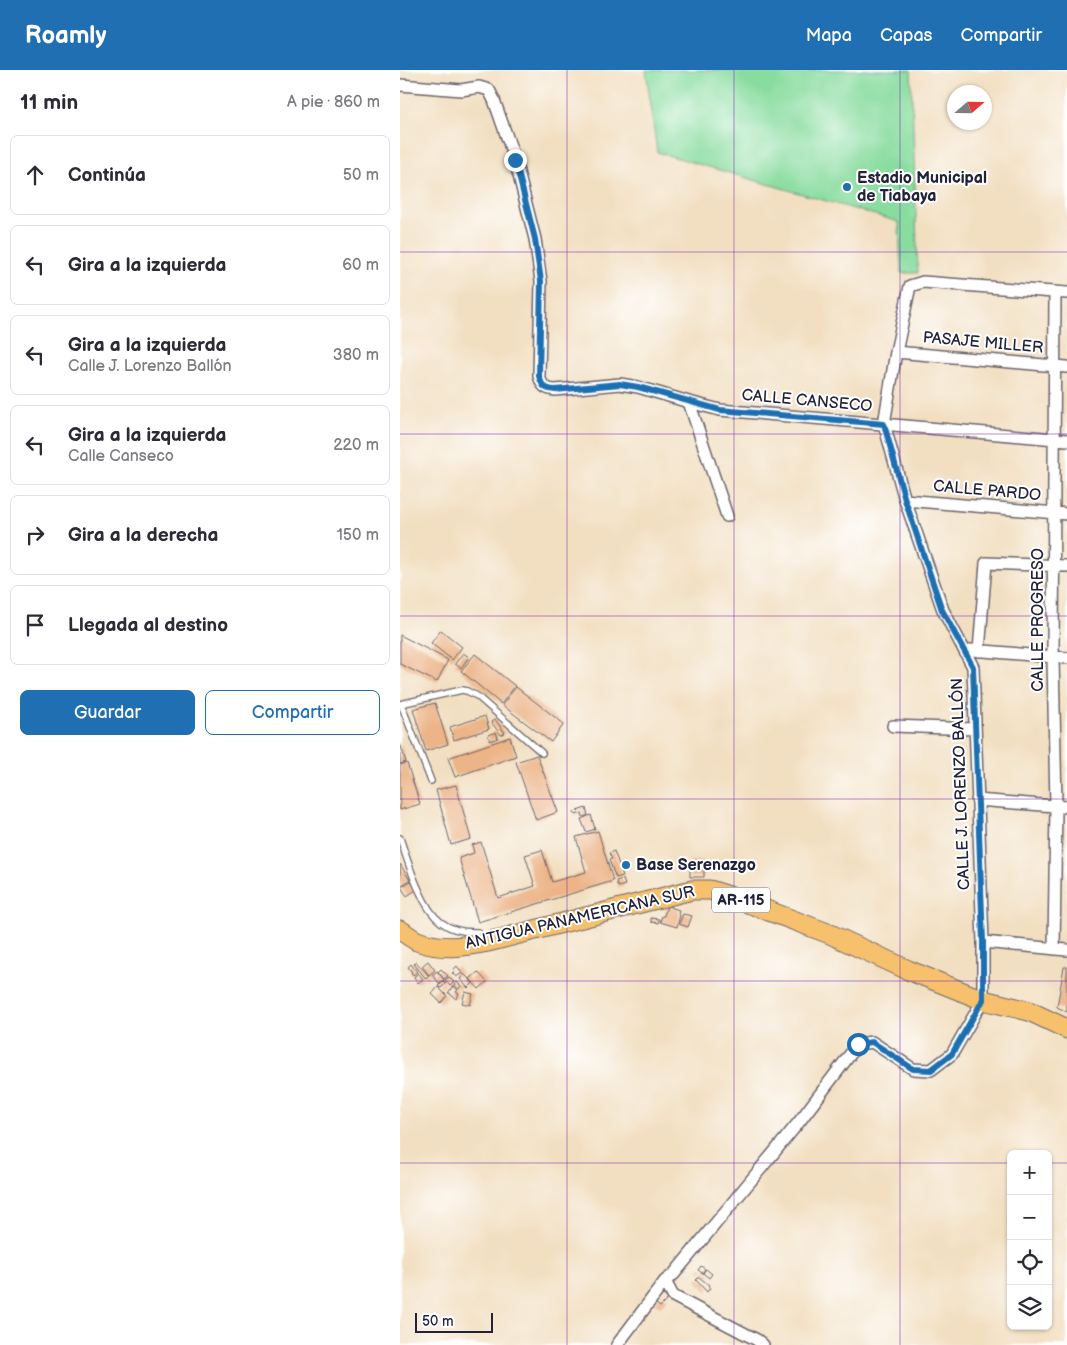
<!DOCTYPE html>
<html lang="es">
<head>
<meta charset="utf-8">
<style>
	:root { --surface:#fff; --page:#f2f2f3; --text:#2b2b33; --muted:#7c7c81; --line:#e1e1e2; --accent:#1f6fb2 }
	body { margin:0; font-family:"Balsamiq Sans",sans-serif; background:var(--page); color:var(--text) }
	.controls { position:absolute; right:15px; bottom:15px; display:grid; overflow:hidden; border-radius:8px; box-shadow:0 1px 4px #0004 }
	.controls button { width:45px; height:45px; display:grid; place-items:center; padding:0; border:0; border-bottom:1px solid var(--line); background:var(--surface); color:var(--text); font:25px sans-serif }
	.compass { position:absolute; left:547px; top:15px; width:45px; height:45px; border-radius:50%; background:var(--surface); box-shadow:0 1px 4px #0004; rotate:70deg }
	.scale { position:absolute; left:15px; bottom:12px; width:78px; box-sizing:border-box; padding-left:5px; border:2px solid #22223b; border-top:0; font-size:14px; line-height:18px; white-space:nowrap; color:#22223b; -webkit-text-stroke:4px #fff; paint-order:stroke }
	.stop { position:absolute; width:15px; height:15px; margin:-11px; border:4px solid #1f6fb2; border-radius:50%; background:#fff }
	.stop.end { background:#1f6fb2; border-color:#fff; box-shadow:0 1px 5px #0008 }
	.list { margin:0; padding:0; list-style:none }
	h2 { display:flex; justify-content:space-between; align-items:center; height:65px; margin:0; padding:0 20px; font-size:21px }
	h2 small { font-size:16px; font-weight:400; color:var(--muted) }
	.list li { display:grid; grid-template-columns:32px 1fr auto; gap:15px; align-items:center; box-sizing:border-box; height:80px; margin:0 10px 10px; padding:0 10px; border:1px solid var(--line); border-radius:8px }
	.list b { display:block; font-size:19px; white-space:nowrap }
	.list p { margin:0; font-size:16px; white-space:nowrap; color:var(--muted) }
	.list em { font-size:16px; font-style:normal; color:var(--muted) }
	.actions { display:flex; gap:10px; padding:15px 20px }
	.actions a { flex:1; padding:11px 0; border:1px solid var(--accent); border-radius:8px; text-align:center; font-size:18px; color:var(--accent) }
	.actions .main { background:var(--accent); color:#fff }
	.icon { flex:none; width:28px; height:28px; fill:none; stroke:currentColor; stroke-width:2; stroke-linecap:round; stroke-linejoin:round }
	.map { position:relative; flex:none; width:667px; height:1275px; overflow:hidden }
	header { display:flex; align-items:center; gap:30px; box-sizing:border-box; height:70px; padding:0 25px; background:var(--accent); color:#fff }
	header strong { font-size:24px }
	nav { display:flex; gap:28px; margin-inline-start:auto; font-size:18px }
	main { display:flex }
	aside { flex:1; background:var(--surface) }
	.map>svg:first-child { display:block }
</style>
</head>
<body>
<header>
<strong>Roamly</strong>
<nav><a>Mapa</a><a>Capas</a><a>Compartir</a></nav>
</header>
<main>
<aside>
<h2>11 min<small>A pie · 860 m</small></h2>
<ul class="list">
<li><svg class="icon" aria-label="ahead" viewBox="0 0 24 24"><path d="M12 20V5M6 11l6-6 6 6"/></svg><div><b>Continúa</b></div><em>50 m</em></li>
<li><svg class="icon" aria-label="left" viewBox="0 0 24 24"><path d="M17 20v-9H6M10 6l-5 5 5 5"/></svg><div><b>Gira a la izquierda</b></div><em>60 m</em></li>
<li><svg class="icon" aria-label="left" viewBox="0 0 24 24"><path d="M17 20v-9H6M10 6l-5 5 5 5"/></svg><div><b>Gira a la izquierda</b><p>Calle J. Lorenzo Ballón</p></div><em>380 m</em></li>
<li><svg class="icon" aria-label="left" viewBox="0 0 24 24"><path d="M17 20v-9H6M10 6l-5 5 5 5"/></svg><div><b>Gira a la izquierda</b><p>Calle Canseco</p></div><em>220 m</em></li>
<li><svg class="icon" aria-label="right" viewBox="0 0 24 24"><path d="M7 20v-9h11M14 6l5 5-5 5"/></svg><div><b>Gira a la derecha</b></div><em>150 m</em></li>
<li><svg class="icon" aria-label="arrive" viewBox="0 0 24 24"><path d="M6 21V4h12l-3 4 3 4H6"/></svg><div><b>Llegada al destino</b></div></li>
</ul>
<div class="actions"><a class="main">Guardar</a><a>Compartir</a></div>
</aside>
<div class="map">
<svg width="667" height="1275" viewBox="0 0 667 1275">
	<rect width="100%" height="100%" fill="#fff"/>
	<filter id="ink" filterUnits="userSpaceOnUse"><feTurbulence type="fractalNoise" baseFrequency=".02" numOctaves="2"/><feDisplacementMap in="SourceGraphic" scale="10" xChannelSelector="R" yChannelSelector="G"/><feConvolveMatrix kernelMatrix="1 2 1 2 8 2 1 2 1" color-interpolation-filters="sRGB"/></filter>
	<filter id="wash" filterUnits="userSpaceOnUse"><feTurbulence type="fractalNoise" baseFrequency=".0096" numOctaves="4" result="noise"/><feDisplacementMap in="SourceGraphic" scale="20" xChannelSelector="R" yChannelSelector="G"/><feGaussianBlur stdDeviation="1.12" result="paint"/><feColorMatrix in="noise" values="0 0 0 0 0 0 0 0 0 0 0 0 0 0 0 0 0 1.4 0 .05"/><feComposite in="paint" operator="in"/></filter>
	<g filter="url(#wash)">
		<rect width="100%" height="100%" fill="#f2dfc1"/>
		<path fill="#87dc9e" stroke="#547f6c" d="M246 0H511L518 203H501L499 152 257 82Z"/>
		<g id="blocks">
			<path fill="#ecb487" d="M41 560 62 577 52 590 31 573Z
				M0 565 48 590 37 612 0 594Z
				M63 583 69 587 61 598 55 594Z
				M75 584 115 616 101 634 61 601Z
				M116 617 164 654 151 672 102 635Z
				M35 633 48 674 26 681 13 639Z
				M85 646 89 659 54 670 50 657Z
				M95 649 105 663 101 665 91 652Z
				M96 662 98 668 90 671 88 665Z
				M110 667 116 686 55 707 48 688Z
				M0 673 6 692 0 694Z
				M137 685 158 742 136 750 116 692Z
				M7 693 20 734 0 740V695Z
				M56 715 71 769 51 775 36 720Z
				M186 738 188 745 183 747 182 743 175 745 174 742Z
				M191 745 195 759 186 762 181 749Z
				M198 761 213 811 78 852 59 788 74 783 72 775 81 772 98 828 135 816 125 785 142 780 152 812 186 802 176 767Z
				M214 781 223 806 216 808 209 790 212 789 209 783Z
				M290 791H304V807H290Z
				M0 794 10 810 0 816Z
				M223 809 225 815 218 817 216 811Z
				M11 811 16 820 7 826 1 817Z
				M267 836 279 840 278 844 280 845 277 857 260 852 262 846H264Z
				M283 844 292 846 288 857 279 854Z
				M251 848 259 849 258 853 251 852Z
				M28 891 35 900 29 905 22 896Z
				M16 892 29 906 26 909 14 894Z
				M11 894 17 902 13 905 11 903 12 902 8 897Z
				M57 896 62 903 56 907 52 903 55 901 54 899Z
				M664 897H667V942L657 937Z
				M41 899 48 906 44 909 38 902Z
				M37 901 44 910 39 913 32 905Z
				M78 902 87 912 79 919 70 909Z
				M18 903 23 909 18 913 14 907Z
				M64 904 73 913 68 918 60 909Z
				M49 907 54 912 50 916 45 910Z
				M43 911 46 913 41 918 38 916Z
				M57 912 61 916 59 919 54 915Z
				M53 916 58 920 56 922 59 924 56 929 50 924V923H48Z
				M38 917 47 926 41 933 32 924Z
				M65 922 73 924 70 935 62 933Z
				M301 1196 305 1199 302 1203 298 1200Z
				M306 1199 312 1204 309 1208 303 1203Z
				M299 1207 309 1215 308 1217 310 1218 307 1222 296 1210Z
				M263 1225 268 1229 260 1237 255 1233Z"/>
		</g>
	</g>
	<g filter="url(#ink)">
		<use href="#blocks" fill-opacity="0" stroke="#6b646a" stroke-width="1"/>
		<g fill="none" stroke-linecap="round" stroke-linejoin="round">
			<g stroke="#6b646a" stroke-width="8">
				<path id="lane" d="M0 634 62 620 67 621 77 626 142 683
					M1 634 31 711
					M0 768C6 786 11 803 19 820 31 848 45 863 78 862"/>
			</g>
			<g stroke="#6b646a" stroke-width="14">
				<path id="street" d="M0 15 61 20 79 17 89 20 94 30 115 90 135 169 141 211 139 306C142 316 145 319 155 320L220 314 238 317 289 332 320 340 667 370
					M496 282 667 297
					M289 332 327 446
					M505 430 667 444
					M572 580 667 588
					M579 581 586 493 667 496
					M493 656 575 659
					M577 730 667 737
					M583 872 667 880
					M654 879 656 736 653 587 655 222
					M265 1211 273 1226 357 1270 363 1275
					M217 1275 265 1211 274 1204 399 1052 458 974 472 972 513 999 531 1000 552 984 583 930V872L573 597 543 540 505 430 484 354 496 282 510 216 523 212 667 223"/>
			</g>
			<g stroke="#6b646a" stroke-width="21">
				<path id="primary" d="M0 860C5 863 11 868 17 871 41 880 63 877 88 872L272 825 292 820H310L329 826 430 864 508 900 583 930 629 941 667 959"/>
			</g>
			<use href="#lane" stroke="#fff" stroke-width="5.5"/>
			<use href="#street" stroke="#fff" stroke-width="11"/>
			<use href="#primary" stroke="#f7c06c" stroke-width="19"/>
		</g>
	</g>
	<g fill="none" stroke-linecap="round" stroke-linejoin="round" filter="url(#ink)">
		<path stroke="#1f6fb2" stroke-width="6" d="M115 90 135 169 141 211 139 306C142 316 144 319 155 320L220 314 238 317 320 340 484 354 505 430 542 540 573 597 583 872V930L552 984 531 1000 513 999 472 972 458 974"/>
	</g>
	<path fill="none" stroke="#7b2cbf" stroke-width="1" stroke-opacity="0.55" d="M167 0V1275M334 0V1275M500 0V1275M0 182H667M0 364H667M0 546H667M0 729H667M0 911H667M0 1093H611M648 1093H667"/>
	<g fill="#1f6fb2" stroke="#fff" stroke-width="2">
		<circle cx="447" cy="117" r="5"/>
		<circle cx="226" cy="795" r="5"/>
	</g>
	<g text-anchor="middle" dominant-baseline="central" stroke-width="4" stroke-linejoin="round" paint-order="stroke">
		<rect fill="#fff" stroke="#646476" stroke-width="1" x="312" y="817.5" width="58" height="25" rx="4"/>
		<g font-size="15" font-weight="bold" fill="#22223b">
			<text x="341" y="830">AR-115</text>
		</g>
		<g font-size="16" font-weight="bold" fill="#22223b" stroke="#fff" text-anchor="start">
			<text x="457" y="108">Estadio Municipal<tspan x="457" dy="18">de Tiabaya</tspan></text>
			<text x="236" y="795">Base Serenazgo</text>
		</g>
		<g font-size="16" fill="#22223b" stroke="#fff">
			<text transform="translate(583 273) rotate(5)">PASAJE MILLER</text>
			<text transform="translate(407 331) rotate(5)">CALLE CANSECO</text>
			<text transform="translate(587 421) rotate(5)">CALLE PARDO</text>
			<text transform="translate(638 550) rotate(-90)">CALLE PROGRESO</text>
			<text transform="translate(561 714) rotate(-92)">CALLE J. LORENZO BALLÓN</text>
			<text transform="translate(180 848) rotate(-13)">ANTIGUA PANAMERICANA SUR</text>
		</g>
	</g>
</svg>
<div class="controls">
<button>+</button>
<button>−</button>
<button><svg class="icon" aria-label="locate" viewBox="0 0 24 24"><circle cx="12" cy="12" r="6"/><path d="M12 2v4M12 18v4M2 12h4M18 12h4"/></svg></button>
<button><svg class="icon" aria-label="layers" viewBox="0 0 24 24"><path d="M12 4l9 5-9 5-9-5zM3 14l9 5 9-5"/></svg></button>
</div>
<svg class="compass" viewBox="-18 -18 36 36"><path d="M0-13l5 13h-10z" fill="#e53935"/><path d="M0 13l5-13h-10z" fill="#7c7c81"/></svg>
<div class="scale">50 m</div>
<div class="stop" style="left:458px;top:974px"></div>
<div class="stop end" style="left:115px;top:90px"></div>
</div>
</main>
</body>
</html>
